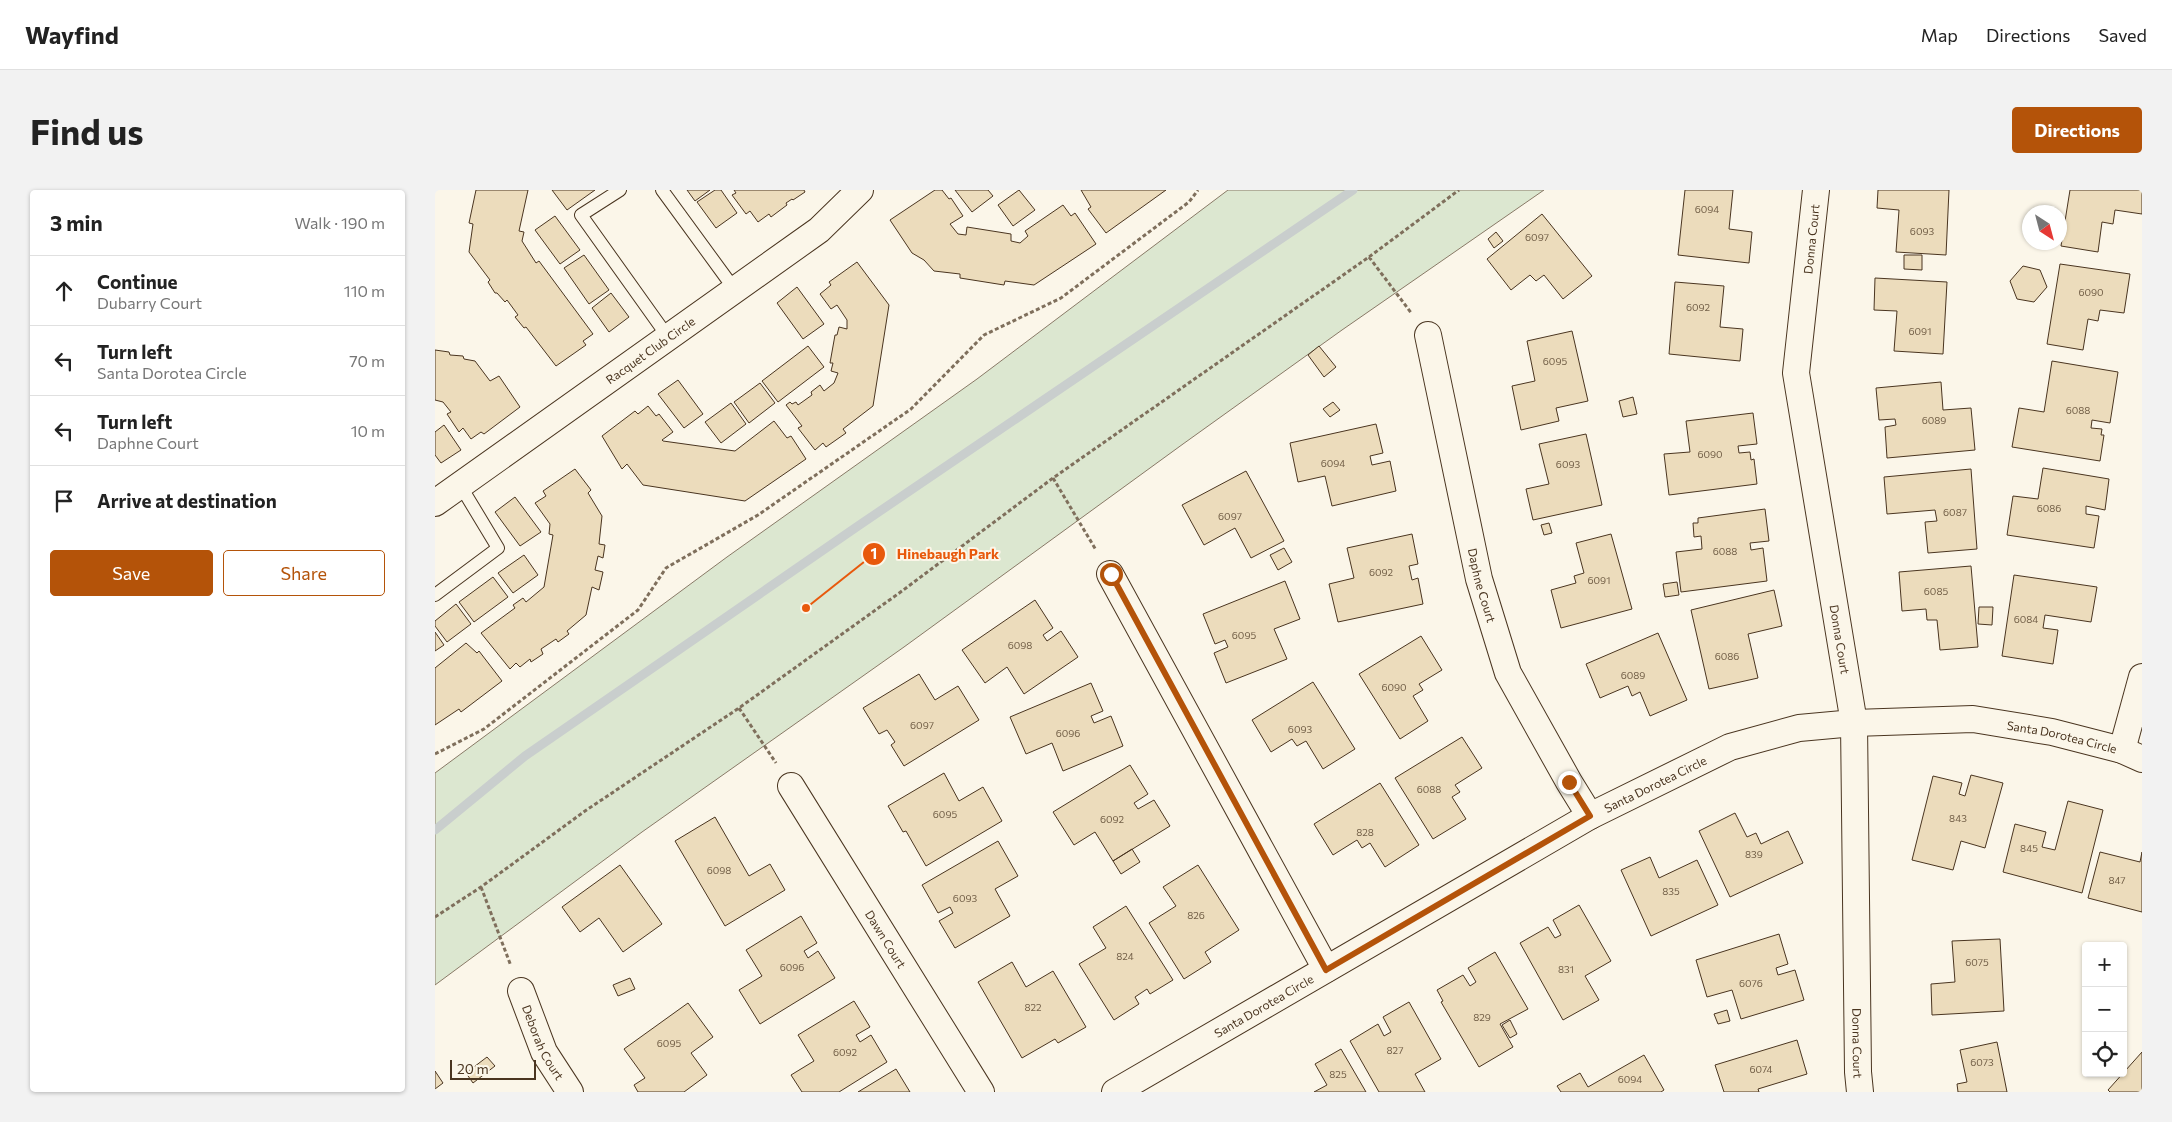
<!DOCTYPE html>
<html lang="en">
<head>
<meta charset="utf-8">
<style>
	:root { --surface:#fff; --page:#f2f2f2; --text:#222; --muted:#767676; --line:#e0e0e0; --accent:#b45309 }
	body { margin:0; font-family:Commissioner,sans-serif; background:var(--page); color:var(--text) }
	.controls { position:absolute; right:15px; bottom:15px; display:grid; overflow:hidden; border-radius:5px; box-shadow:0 1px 4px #0004 }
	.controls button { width:45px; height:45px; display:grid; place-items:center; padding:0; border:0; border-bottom:1px solid var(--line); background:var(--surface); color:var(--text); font:25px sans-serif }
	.compass { position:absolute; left:1587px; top:15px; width:45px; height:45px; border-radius:50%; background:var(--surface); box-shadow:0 1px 4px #0004; rotate:144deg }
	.scale { position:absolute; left:15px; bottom:12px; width:86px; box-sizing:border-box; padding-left:5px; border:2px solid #4a3520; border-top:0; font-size:14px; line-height:18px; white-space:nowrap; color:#4a3520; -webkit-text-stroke:4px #fbf6e9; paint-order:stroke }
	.stop { position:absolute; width:15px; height:15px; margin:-11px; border:4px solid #b45309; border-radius:50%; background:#fff }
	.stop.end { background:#b45309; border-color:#fff; box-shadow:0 1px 5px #0008 }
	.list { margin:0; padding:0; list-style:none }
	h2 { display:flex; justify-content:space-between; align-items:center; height:65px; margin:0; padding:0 20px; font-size:21px }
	h2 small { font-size:16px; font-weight:400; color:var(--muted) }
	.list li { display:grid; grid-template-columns:32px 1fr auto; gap:15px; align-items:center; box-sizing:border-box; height:70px; padding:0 20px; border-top:1px solid var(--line) }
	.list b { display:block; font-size:19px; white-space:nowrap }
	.list p { margin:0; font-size:16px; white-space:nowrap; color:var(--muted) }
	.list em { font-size:16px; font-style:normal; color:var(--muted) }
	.actions { display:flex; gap:10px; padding:15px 20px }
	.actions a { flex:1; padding:11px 0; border:1px solid var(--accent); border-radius:5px; text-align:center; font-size:18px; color:var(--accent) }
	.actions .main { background:var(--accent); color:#fff }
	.icon { flex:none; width:28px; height:28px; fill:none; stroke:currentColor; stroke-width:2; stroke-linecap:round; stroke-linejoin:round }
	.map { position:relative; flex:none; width:1707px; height:902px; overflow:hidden; border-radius:5px }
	header { display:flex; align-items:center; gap:30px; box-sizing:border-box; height:70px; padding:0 25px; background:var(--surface); border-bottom:1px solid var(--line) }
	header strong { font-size:24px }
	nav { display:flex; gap:28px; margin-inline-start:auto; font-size:18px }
	.intro { display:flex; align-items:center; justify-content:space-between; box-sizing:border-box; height:120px; padding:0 30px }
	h1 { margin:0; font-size:35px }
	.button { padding:12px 22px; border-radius:5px; background:var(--accent); color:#fff; font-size:18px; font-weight:700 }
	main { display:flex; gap:30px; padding:0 30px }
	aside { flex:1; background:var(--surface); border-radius:5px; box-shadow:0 1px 4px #0004 }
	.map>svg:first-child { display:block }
</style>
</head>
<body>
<header>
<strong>Wayfind</strong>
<nav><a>Map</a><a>Directions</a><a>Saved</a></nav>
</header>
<div class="intro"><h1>Find us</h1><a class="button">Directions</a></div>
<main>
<aside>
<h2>3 min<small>Walk · 190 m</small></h2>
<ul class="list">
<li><svg class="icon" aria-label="ahead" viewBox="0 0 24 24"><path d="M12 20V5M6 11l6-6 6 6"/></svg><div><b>Continue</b><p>Dubarry Court</p></div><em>110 m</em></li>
<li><svg class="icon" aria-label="left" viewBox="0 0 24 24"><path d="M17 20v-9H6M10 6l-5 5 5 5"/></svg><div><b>Turn left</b><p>Santa Dorotea Circle</p></div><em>70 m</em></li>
<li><svg class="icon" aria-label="left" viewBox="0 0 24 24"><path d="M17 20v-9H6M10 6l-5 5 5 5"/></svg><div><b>Turn left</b><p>Daphne Court</p></div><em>10 m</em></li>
<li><svg class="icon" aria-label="arrive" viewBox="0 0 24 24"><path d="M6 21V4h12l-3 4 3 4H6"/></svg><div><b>Arrive at destination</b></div></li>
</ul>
<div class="actions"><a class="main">Save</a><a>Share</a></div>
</aside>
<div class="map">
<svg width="1707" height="902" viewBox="0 0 1707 902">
	<rect width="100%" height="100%" fill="#fbf6e9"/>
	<path fill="#dce7d0" stroke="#887966" d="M793 0H1109L907 140 748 254 469 457 207 642 0 795V583L292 367 542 189Z"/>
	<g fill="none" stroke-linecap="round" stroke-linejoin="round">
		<path stroke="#c9cecd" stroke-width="9" d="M0 640 90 566 423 336 918 0"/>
	</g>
	<path fill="#ecdcbc" stroke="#4a3520" d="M41 0H93L84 41 89 42 87 51 101 73 104 71 158 144 148 151 151 155 121 176 91 137 89 138 80 127 83 125 72 110 70 112 62 103H60L53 92 55 90 34 62 38 34 34 33Z
		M117 0H160L132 20Z
		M252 0H275L260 11Z
		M280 0H286L302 23 281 38 262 12Z
		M299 0H369L370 2 358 10 357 9 351 13 352 15 336 27 334 24 323 32 315 21 311 24 297 5 301 3Z
		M500 0H507L514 9 516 8 528 26 515 34 523 44 531 45 532 37 576 44V51L585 53 593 46 590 41 628 15 636 26 640 23 661 54 599 95 570 91 569 95 525 88V84L499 81 489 70 477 63 455 30Z
		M520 0H553L558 6 537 22Z
		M584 0 600 20 578 36 563 15Z
		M646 0H731L671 43 653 19 656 17Z
		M1250 0H1298L1294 39 1317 42 1314 73 1243 65Z
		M1443 0H1514L1511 65 1461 62 1464 20 1442 18Z
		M1635 0H1707V24L1680 20 1678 34 1667 32 1663 62 1626 56Z
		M1107 24 1157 86 1128 109 1109 85 1101 91 1095 85 1076 100 1052 69Z
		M120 26 145 60 125 74 100 40Z
		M1061 42 1068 51 1059 58 1053 49Z
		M149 65 174 100 154 114 129 78Z
		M1469 65H1487V80L1469 79Z
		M422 72 454 115 438 216 408 239 411 243 391 257 388 253 380 260 363 238 367 236 351 215 355 212 357 214 361 212 363 215 377 205 376 202 385 195 389 201 399 193 403 183 396 181 398 173H395L400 145H402L404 137 412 139V130L402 115 396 119 385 104 396 95 394 92Z
		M1625 74 1695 84 1689 123 1665 120 1663 131 1653 129 1648 160 1612 154Z
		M1588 76 1605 80 1612 97 1599 112 1582 109 1575 91Z
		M1440 88 1512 92 1508 164 1459 161 1462 121 1439 120Z
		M1240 92 1289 96 1285 137 1308 139 1305 171 1234 164Z
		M362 97 389 134 368 149 342 113Z
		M176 103 194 127 174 142 157 118Z
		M1137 141 1153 211 1121 218 1124 231 1086 240 1077 196 1100 191 1092 151Z
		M373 156 389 177 343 212 327 191Z
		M884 156 901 177 889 187 873 165Z
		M0 160 14 162 15 165 28 166 29 169 40 171 55 191 64 186 85 217 49 244 46 242 36 249 28 238 24 242 12 224 16 222 8 212 0 210Z
		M1617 171 1683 182 1675 233 1657 230 1656 238 1667 239 1666 245H1669L1665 271 1577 257 1584 218 1609 222Z
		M243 190 268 224 249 238 223 204Z
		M1506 192 1508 220 1536 218 1540 260 1452 268 1450 237 1461 235 1460 229 1444 230 1441 198Z
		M325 193 340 213 314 233 299 212Z
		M1198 207 1202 224 1188 227 1184 211Z
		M898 212 905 220 895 227 888 219Z
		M296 213 311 234 286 253 270 232Z
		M213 216 221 226 224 224 238 242 227 250 228 251 300 261 339 231 352 248 356 246 371 269 310 311 208 295 192 274 187 279 167 246 200 221 203 224Z
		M1318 223 1322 254 1303 256 1304 263 1315 262 1316 270 1319 269 1322 294 1234 305 1229 264 1255 262 1251 231Z
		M941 234 948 263 935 266 937 275 955 271 961 301 897 316 890 286 863 292 855 253Z
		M9 235 26 260 6 273 0 265V242Z
		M1151 244 1167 315 1098 330 1091 299 1114 294 1104 254Z
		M1608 278 1674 289 1670 320 1651 316V324L1664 326 1659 358 1572 345 1578 306 1603 309Z
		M140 279 156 300 153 303 167 326 164 354 170 355 168 368 163 366 160 380 168 382 164 400 157 397 151 425 132 441 134 444 123 452 121 449 106 459 108 464 96 472 95 469 85 477 81 473 75 479 46 443 80 418 78 415 88 408 91 412 109 397 118 345 114 344 115 334 100 313 111 306 108 301Z
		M1536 279 1542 359 1493 363 1490 332 1502 331 1500 320 1452 324 1449 287Z
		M811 281 849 351 816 368 800 338 769 355 747 315Z
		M80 307 106 342 85 356 60 322Z
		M1330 319 1334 351 1315 353 1316 360 1328 358 1332 391 1246 402 1241 362 1267 359 1266 346 1259 347 1258 333H1263V328Z
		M1114 333 1117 343 1109 345 1106 335Z
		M977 344 983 374 974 376 977 390 983 388 988 414 903 432 894 394 919 388 912 358Z
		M1176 344 1197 419 1126 438 1116 400 1141 393 1139 386 1149 383 1141 353Z
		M849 358 857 372 843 380 835 365Z
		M89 365 103 385 78 403 63 383Z
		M1536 376 1543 457 1505 460 1502 430H1492L1491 419 1467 421 1464 382Z
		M1579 385 1662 397 1656 432 1610 425 1608 438 1623 440 1618 474 1567 466Z
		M58 387 73 407 39 432 24 412Z
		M850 391 865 429 839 439 852 469 791 493 779 463 793 457 790 450 780 454 768 424Z
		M1242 392 1244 405 1230 407 1228 394Z
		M1339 400 1347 436 1313 444 1323 488 1274 499 1256 420Z
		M600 410 618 438 608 445 612 451 626 441 643 467 589 504 572 477 550 493 527 460Z
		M21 414 36 434 12 452 0 436V431Z
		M1544 417H1558L1557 435 1543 434Z
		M0 442 9 455 0 461Z
		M1223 443 1252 510 1215 526 1205 502 1197 506 1193 496 1165 508 1151 474Z
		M986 446 1007 480 984 494 988 500 978 506 993 531 965 549 924 484Z
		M31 453 42 463 44 461 67 491 26 522 24 519 0 535V478Z
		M484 484 500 510 523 496 544 530 469 576 456 555 460 552 452 540 444 544 428 518Z
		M878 492 920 559 888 579 871 551 862 556 857 549 836 562 817 530Z
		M656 493 668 521 656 526 659 533 676 526 688 556 628 581 617 553 591 564 575 527Z
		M1027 547 1047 578 1020 595 1025 602 1017 607 1031 629 998 649 960 588Z
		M695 575 713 604 699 613 703 619 719 610 735 636 678 671 660 642 639 655 618 622Z
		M509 583 524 611 548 597 567 631 491 676 471 641 468 642 453 616Z
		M1536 585 1568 593 1550 658 1526 651 1518 680 1477 670 1498 586 1527 593 1524 604 1530 606Z
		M945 593 984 655 950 677 935 653 927 658 922 650 898 665 879 634Z
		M1633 611 1668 620 1647 703 1568 682 1580 634 1611 642 1607 657 1620 660Z
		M1300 623 1312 647 1321 643 1326 654 1353 641 1368 673 1295 707 1264 641Z
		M280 627 314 686 335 674 350 700 290 736 240 651Z
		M563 651 583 686 560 699 575 726 520 758 504 731 518 723 515 717 503 723 487 695Z
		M697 659 705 672 686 684 678 671Z
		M1665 662 1705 672 1707 662V722L1653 708Z
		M1215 667 1224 688 1262 670 1283 715 1216 746 1186 680Z
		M185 675 227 734 188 762 164 728 145 742 127 717Z
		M763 675 804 740 770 762 776 772 749 789 714 733 741 716 728 697Z
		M1144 715 1176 771 1150 786 1164 810 1128 830 1085 753 1113 737 1120 748 1126 745 1118 730Z
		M691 716 738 790 715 804 712 799 700 807 704 814 679 830 644 774 671 758 658 737Z
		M366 726 382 753 369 761 373 768 383 761 400 788 325 834 304 800 327 786 311 760Z
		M1344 744 1353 774 1341 778 1343 785 1360 780 1369 810 1306 829 1297 800 1272 807 1261 770Z
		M1565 749 1569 821 1497 825 1496 794 1520 792 1517 751Z
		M1060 762 1093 819 1065 834 1078 857 1044 877 1006 812 1008 811 1002 800 1028 785 1035 796 1041 792 1033 778Z
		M577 772 591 797 618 781 651 837 623 853 620 849 587 868 543 792Z
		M195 788 200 799 183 806 178 795Z
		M419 811 435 837 421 845 425 852 436 845 452 872 404 902H367L356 885 379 871 363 845Z
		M974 812 1006 869 980 884 990 902H944L915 851 943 834 949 846 956 842 948 827Z
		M253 813 278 847 256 863 272 885 249 902H203L199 895 210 888 189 859Z
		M1292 820 1295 831 1283 834 1279 824Z
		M1075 830 1082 844 1075 848 1067 835Z
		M1362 850 1372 884 1323 899 1324 902H1289L1280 875Z
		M1562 852 1572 902H1523L1522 894 1532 892 1525 860Z
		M906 859 931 902H879L892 895 880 874Z
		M1707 862V902H1675L1673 900Z
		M1209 865 1229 900 1226 902H1126L1122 896 1145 883 1153 897Z
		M52 867 60 876 38 893 31 883Z
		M461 879 475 902H423Z
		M0 881 8 893 0 899Z"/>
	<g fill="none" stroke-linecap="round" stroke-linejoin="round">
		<g stroke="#4a3520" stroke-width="14">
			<path id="service" d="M185 0 146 25 233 147
				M227 0 300 100
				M0 405 63 358 25 295"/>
		</g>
		<g stroke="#4a3520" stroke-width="28">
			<g id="minor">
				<path id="s1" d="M1381 0 1361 183 1419 533 1423 882 1425 902"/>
				<path id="s2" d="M993 145 1044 389 1073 483 1134 592 1155 626"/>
				<path id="s3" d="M0 313 384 40 425 0"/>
				<path d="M675 384 891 779"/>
				<path d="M1687 560 1707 487"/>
				<path id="s4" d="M356 596 546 902"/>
				<path id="s5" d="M86 801 109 862 135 902"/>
				<path id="s6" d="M680 902 1155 626 1295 557 1364 538 1419 533 1538 529 1617 542 1687 560 1707 569"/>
			</g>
		</g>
		<path stroke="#7f6f5c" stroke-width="3" stroke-dasharray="4 2.5" stroke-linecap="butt" d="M934 67 977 124
			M618 288 661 360
			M304 518 341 573
			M0 564 49 539 203 420 231 378 323 325 476 219 549 145 626 108 754 12 763 0
			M46 697 76 776
			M0 727 46 697 150 621 304 518 467 401 618 288 934 67 1024 0"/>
		<use href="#service" stroke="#fbf6e9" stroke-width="12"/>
		<use href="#minor" stroke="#fbf6e9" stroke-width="26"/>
	</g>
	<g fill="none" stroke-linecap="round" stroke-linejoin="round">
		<path stroke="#b45309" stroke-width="6" d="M676 384 891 780 1155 626 1134 592"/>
	</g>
	<g text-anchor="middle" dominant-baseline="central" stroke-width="4" stroke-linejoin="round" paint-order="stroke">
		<g font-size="10" fill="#725f47">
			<text x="1272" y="19">6094</text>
			<text x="1487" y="41">6093</text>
			<text x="1102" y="47">6097</text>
			<text x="1656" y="102">6090</text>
			<text x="1263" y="117">6092</text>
			<text x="1485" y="141">6091</text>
			<text x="1120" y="171">6095</text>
			<text x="1643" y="220">6088</text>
			<text x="1499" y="230">6089</text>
			<text x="1275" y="264">6090</text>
			<text x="898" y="273">6094</text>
			<text x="1133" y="274">6093</text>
			<text x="1614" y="318">6086</text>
			<text x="1520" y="322">6087</text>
			<text x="795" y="326">6097</text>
			<text x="1290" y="361">6088</text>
			<text x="946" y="382">6092</text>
			<text x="1164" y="390">6091</text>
			<text x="1501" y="401">6085</text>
			<text x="1591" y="429">6084</text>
			<text x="809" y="445">6095</text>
			<text x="585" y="455">6098</text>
			<text x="1292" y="466">6086</text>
			<text x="1198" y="485">6089</text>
			<text x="959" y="497">6090</text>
			<text x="487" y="535">6097</text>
			<text x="865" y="539">6093</text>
			<text x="633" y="543">6096</text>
			<text x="994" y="599">6088</text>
			<text x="510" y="624">6095</text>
			<text x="1523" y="628">843</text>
			<text x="677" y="629">6092</text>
			<text x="930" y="642">828</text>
			<text x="1594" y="658">845</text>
			<text x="1319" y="664">839</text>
			<text x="284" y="680">6098</text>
			<text x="1682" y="690">847</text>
			<text x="1236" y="701">835</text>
			<text x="530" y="708">6093</text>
			<text x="761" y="725">826</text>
			<text x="690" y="766">824</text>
			<text x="1542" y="772">6075</text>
			<text x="357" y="777">6096</text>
			<text x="1131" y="779">831</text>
			<text x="1316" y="793">6076</text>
			<text x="598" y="817">822</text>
			<text x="1047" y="827">829</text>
			<text x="234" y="853">6095</text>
			<text x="960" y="860">827</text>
			<text x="410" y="862">6092</text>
			<text x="1547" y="872">6073</text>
			<text x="1326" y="879">6074</text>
			<text x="903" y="884">825</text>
			<text x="1195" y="889">6094</text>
		</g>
		<g font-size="12" fill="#4a3520" stroke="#fbf6e9">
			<text transform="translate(1376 49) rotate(-84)">Donna Court</text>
			<text stroke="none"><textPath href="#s3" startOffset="264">Racquet Club Circle</textPath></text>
			<text stroke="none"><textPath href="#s2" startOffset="256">Daphne Court</textPath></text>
			<text stroke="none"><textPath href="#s1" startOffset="454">Donna Court</textPath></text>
			<text stroke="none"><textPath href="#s6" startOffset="1042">Santa Dorotea Circle</textPath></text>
			<text stroke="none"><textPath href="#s6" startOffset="622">Santa Dorotea Circle</textPath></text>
			<text stroke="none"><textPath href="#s4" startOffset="180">Dawn Court</textPath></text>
			<text stroke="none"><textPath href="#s6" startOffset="172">Santa Dorotea Circle</textPath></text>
			<text stroke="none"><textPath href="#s5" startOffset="56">Deborah Court</textPath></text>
			<text stroke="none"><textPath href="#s1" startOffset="859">Donna Court</textPath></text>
		</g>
	</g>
	<path fill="none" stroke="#e8590c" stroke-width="2" d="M371 418L439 364"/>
	<g fill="#e8590c" stroke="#fbf6e9" stroke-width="2">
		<circle cx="371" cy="418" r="5"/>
		<circle cx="439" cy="364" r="12"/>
	</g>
	<g font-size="15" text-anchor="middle" font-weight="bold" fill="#fff">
		<text x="439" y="369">1</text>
	</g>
	<g font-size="14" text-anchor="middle" font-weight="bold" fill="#e8590c" stroke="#fbf6e9" stroke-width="4" stroke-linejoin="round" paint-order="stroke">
		<text x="513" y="369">Hinebaugh Park</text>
	</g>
</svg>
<div class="controls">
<button>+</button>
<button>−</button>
<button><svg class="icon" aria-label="locate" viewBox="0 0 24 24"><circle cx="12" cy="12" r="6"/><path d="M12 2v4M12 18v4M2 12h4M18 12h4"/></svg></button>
</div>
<svg class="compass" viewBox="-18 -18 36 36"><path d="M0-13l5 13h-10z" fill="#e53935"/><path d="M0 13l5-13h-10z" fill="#767676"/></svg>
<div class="scale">20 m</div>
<div class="stop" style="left:676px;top:384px"></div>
<div class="stop end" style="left:1134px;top:592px"></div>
</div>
</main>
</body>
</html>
